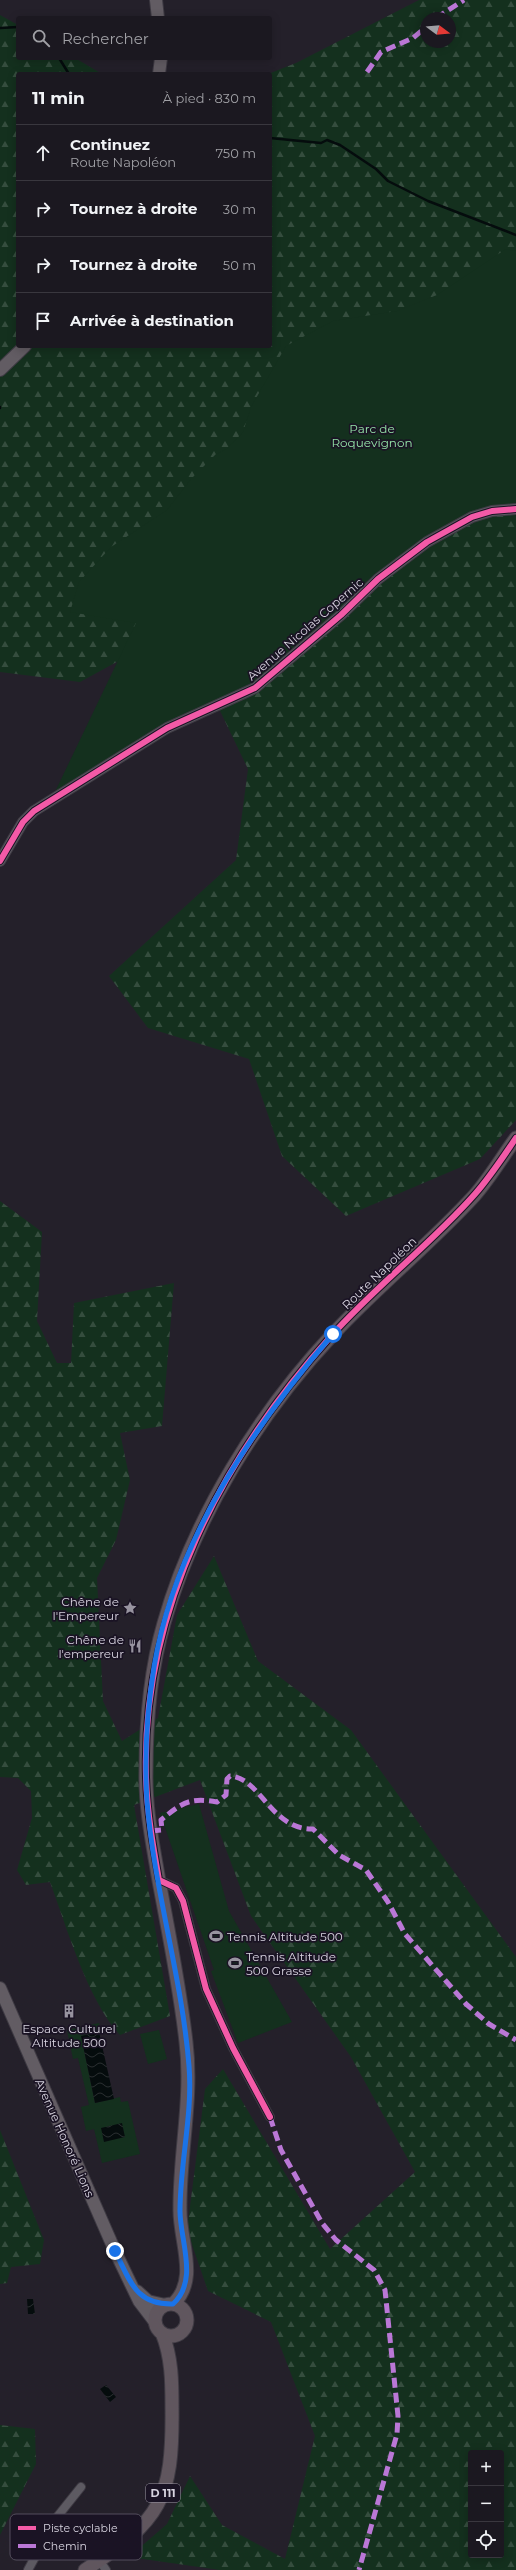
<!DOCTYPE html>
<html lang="fr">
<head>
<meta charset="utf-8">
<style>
	:root { --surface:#1b1820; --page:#28252d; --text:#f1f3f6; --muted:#a0a0a5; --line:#39373e }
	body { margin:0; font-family:Montserrat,sans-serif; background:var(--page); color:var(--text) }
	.controls { position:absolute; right:12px; bottom:12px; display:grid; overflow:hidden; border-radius:4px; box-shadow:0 2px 10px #0003 }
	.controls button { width:36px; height:36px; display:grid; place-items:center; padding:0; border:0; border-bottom:1px solid var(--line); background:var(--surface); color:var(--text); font:20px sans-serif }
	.compass { position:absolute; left:420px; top:12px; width:36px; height:36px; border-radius:50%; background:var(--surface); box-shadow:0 2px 10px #0003; rotate:106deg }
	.stop { position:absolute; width:12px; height:12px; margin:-9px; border:3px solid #1a73e8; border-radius:50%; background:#fff }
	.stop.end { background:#1a73e8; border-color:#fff; box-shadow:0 1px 4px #0008 }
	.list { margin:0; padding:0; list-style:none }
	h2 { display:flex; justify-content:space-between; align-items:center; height:52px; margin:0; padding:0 16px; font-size:17px }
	h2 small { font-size:13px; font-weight:400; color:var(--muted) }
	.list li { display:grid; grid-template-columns:26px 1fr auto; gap:12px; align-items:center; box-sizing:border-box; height:56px; padding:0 16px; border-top:1px solid var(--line) }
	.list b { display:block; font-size:15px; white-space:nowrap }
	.list p { margin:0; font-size:13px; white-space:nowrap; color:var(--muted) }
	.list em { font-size:13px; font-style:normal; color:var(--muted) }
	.icon { flex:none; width:22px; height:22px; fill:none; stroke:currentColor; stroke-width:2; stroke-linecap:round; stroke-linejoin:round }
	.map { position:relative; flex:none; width:516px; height:2570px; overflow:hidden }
	.search { position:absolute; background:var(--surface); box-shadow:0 2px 10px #0003; left:16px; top:16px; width:256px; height:44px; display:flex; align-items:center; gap:10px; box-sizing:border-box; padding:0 14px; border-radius:4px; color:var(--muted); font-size:15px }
	.panel { position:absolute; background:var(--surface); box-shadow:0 2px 10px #0003; left:16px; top:72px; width:256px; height:276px; border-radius:4px }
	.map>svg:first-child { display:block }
</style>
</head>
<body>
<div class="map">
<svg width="516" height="2570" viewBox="0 0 516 2570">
	<defs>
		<pattern id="forest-firs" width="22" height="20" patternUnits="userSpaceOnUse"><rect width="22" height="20" fill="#14301e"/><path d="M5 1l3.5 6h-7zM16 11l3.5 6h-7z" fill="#354d3e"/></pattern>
		<pattern id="water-waves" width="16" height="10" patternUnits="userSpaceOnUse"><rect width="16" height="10" fill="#050c0d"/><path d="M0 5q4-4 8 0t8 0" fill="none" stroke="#292e30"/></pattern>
	</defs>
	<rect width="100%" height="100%" fill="#24202a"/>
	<path fill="url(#forest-firs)" fill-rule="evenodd" d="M419 0H516V1120L480 1159 346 1216 282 1156 249 1059 148 1028 109 976 236 860 248 769 210 690 157 640 80 682 0 672V15L18 25V58H75L102 74H18V346H270V74H268L296 63ZM426 18H450V42H426Z
		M0 1201 42 1232 37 1321 57 1363H71L74 1303 174 1283 162 1426 120 1433 130 1480 116 1540 97 1578 103 1701 122 1741 158 1718 177 1615 214 1556 258 1661 351 1730 516 1957V2570H220L129 2557 167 2524 190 2476 222 2525 285 2559 315 2436 271 2322 208 2291 187 2230 205 2089 223 2069 330 2249 415 2172 351 2057 251 1916 200 1780 134 1805 170 2016 120 2035C87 1999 67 1928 50 1882L26 1885 17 1870 32 1818 31 1791 18 1778 0 1777ZM471 2453H501V2555H471Z
		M0 2130 44 2240 40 2264 11 2267 7 2283 0 2284Z
		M0 2425 35 2429 36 2464 0 2535Z"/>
	<path fill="#14301e" d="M506 249 516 251V505L487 509 451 525 247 689 53 796 136 623 70 612 79 582 111 547 167 510 191 479 216 454 227 449 243 432 251 407 286 346 333 321 397 311 437 295Z
		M199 1804 229 1911 292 2022 238 2043 211 1971 214 1970 160 1813Z
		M99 2023 101 2032 81 2036 95 2103 120 2097 121 2102 128 2101 140 2154 102 2163 94 2129 86 2131 81 2107 89 2105 78 2058 73 2059 67 2030Z
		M159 2030 167 2059 148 2064 140 2034Z"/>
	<path fill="url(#water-waves)" d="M99 2032 114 2099 95 2103 81 2036Z
		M122 2123 125 2137 104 2142 101 2128Z
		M27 2299H33L35 2314H28Z
		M106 2385 116 2397 110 2402 100 2389Z"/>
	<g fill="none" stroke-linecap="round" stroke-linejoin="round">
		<path stroke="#050c0d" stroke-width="2.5" d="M0 28 18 27
			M59 58 69 74
			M270 138 321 143 327 140 340 145 376 169 388 181 428 201 516 235
			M0 407V408"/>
		<g stroke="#3e3a43" stroke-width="10">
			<path id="minor" d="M159 1880 176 1888 183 1901 206 1989 233 2048 270 2117
				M99 2560 106 2570
				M28 2570 57 2517 81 2487"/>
		</g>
		<g stroke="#3e3a43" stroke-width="12">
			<path id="tertiary" d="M0 861 23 822 34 811 167 728 255 688 341 615 378 579 427 542 472 517 492 511 516 509"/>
		</g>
		<g stroke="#3e3a43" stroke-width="14">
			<path id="secondary" d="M156 0 158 18
				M159 74 161 58
				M0 370 25 346
				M0 1988 115 2251 139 2301 155 2322
				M137 2291 148 2301 165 2305"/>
		</g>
		<g stroke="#3e3a43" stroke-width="15">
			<path id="primary" d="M173 2304C199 2280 180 2242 180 2211 179 2154 193 2099 186 2042 180 1988 169 1935 159 1881 153 1845 145 1808 146 1771 146 1722 150 1671 164 1623 194 1517 259 1413 334 1333 379 1285 430 1244 474 1196 490 1178 502 1157 516 1138
				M155 2320a16 16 0 1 1 32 0a16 16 0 1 1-32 0Z
				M85 2570C161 2520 173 2500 172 2408 172 2383 172 2357 162 2333"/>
		</g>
		<use href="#minor" stroke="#5d5a62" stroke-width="8"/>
		<use href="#tertiary" stroke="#5d5a62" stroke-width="10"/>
		<use href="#secondary" stroke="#625c63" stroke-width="12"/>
		<use href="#primary" stroke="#60565e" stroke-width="13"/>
		<path stroke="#ba77d6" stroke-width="5" stroke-dasharray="10 5" stroke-linecap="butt" d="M436 18 464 0
			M367 72 381 52 413 38 426 27
			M151 1831 162 1830 161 1820C182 1803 189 1797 217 1802L226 1795 227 1779 230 1776C261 1778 271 1830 313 1829L339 1855 366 1870 388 1902 405 1934 466 2004 489 2024 516 2040
			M270 2117 281 2150 322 2223 336 2240 374 2270 385 2290 398 2416 397 2434 359 2570"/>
		<g stroke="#1a1324" stroke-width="8">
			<path id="cycleway" d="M0 861 23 822 34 811 167 728 255 688 341 615 378 579 427 542 472 517 492 511 516 509
				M270 2117 233 2048 206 1989 183 1901 176 1888 159 1880C153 1846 147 1812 146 1777 141 1610 223 1456 332 1335 377 1285 431 1244 475 1194 490 1177 503 1157 516 1138"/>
		</g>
		<use href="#cycleway" stroke="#f35aa7" stroke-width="6"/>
	</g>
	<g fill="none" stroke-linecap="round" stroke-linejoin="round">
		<path stroke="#1a73e8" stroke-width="5" d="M115 2251C130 2280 135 2305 173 2304 199 2280 180 2241 180 2211 180 2162 193 2114 189 2066 182 1977 154 1890 147 1801 144 1756 147 1711 154 1667 175 1541 252 1428 333 1334"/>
	</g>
	<defs>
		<g id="sight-bare" transform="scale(1.08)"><path d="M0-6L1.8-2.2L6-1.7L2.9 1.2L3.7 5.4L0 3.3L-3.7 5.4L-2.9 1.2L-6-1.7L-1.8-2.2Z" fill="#9894a0" stroke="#1a1324" stroke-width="2.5" paint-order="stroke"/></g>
		<g id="restaurant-bare" transform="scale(1.08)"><path d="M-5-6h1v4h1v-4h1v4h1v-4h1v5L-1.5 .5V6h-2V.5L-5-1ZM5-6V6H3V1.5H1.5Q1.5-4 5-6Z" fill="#9894a0" stroke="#1a1324" stroke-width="2.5" paint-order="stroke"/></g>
		<g id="stadium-bare" transform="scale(1.08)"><path d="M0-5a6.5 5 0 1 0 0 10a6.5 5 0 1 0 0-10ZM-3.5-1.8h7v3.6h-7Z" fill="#9894a0" stroke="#1a1324" stroke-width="2.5" paint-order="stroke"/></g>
		<g id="building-bare" transform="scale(1.08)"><path d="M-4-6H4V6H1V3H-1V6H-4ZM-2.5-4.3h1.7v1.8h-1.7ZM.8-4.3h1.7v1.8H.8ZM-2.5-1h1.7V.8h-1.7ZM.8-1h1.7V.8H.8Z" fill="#9894a0" stroke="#1a1324" stroke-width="2.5" paint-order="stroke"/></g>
	</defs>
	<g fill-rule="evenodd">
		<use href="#sight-bare" x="130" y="1608"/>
		<use href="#restaurant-bare" x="135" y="1646"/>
		<use href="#stadium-bare" x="216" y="1936"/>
		<use href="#stadium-bare" x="235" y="1963"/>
		<use href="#building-bare" x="69" y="2011"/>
	</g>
	<g text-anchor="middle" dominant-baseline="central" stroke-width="3.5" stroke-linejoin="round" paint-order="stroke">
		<rect fill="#1a1324" stroke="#9e99a7" stroke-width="1" x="146" y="2484" width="34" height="18" rx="3"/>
		<g font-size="11" font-weight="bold" fill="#d7d3df">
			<text x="163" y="2493">D 111</text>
		</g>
		<g font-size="12" fill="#93e3a7" stroke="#1a1324">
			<text x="372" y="428">Parc de<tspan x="372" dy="14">Roquevignon</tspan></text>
		</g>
		<g font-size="12" fill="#d7d3df" stroke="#1a1324">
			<text transform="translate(305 629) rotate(-41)">Avenue Nicolas Copernic</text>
			<text transform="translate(379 1273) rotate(-44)">Route Napoléon</text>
			<text transform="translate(65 2138) rotate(66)">Avenue Honoré Lions</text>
		</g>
		<g font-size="12" fill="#d7d3df" stroke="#1a1324" text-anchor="end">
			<text x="119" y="1601">Chêne de<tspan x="119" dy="14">l'Empereur</tspan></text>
			<text x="124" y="1639">Chêne de<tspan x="124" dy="14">l'empereur</tspan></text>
			<text x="227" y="1936" text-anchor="start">Tennis Altitude 500</text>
			<text x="246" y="1956" text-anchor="start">Tennis Altitude<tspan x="246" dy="14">500 Grasse</tspan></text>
			<text x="69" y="2028" text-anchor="middle">Espace Culturel<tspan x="69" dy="14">Altitude 500</tspan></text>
		</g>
	</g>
	<rect x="10" y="2514" width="132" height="46" rx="6" fill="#1a1324" stroke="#534d5c" stroke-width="1"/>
	<rect x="18" y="2526" width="18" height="4" fill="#f35aa7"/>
	<rect x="18" y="2544" width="18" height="4" fill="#ba77d6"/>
	<g font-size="11" fill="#d7d3df">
		<text x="43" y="2532">Piste cyclable</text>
		<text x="43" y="2550">Chemin</text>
	</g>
</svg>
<div class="controls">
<button>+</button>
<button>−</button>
<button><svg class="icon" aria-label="locate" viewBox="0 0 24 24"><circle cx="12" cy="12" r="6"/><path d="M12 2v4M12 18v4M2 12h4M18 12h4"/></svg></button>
</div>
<svg class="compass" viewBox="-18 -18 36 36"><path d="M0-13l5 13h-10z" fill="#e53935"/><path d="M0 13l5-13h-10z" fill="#a0a0a5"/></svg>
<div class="stop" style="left:333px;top:1334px"></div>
<div class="stop end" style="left:115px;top:2251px"></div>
<div class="search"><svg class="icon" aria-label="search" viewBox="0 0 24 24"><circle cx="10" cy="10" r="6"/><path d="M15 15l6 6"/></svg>Rechercher</div>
<section class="panel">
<h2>11 min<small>À pied · 830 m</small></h2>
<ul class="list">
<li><svg class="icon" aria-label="ahead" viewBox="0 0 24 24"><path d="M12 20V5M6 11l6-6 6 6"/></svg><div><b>Continuez</b><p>Route Napoléon</p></div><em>750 m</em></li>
<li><svg class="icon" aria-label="right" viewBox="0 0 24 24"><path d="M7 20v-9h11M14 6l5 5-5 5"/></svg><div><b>Tournez à droite</b></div><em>30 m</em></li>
<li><svg class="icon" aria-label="right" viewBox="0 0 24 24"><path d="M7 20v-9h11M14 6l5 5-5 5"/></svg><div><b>Tournez à droite</b></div><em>50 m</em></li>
<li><svg class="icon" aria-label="arrive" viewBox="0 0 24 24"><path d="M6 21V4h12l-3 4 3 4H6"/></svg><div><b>Arrivée à destination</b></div></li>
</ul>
</section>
</div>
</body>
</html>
